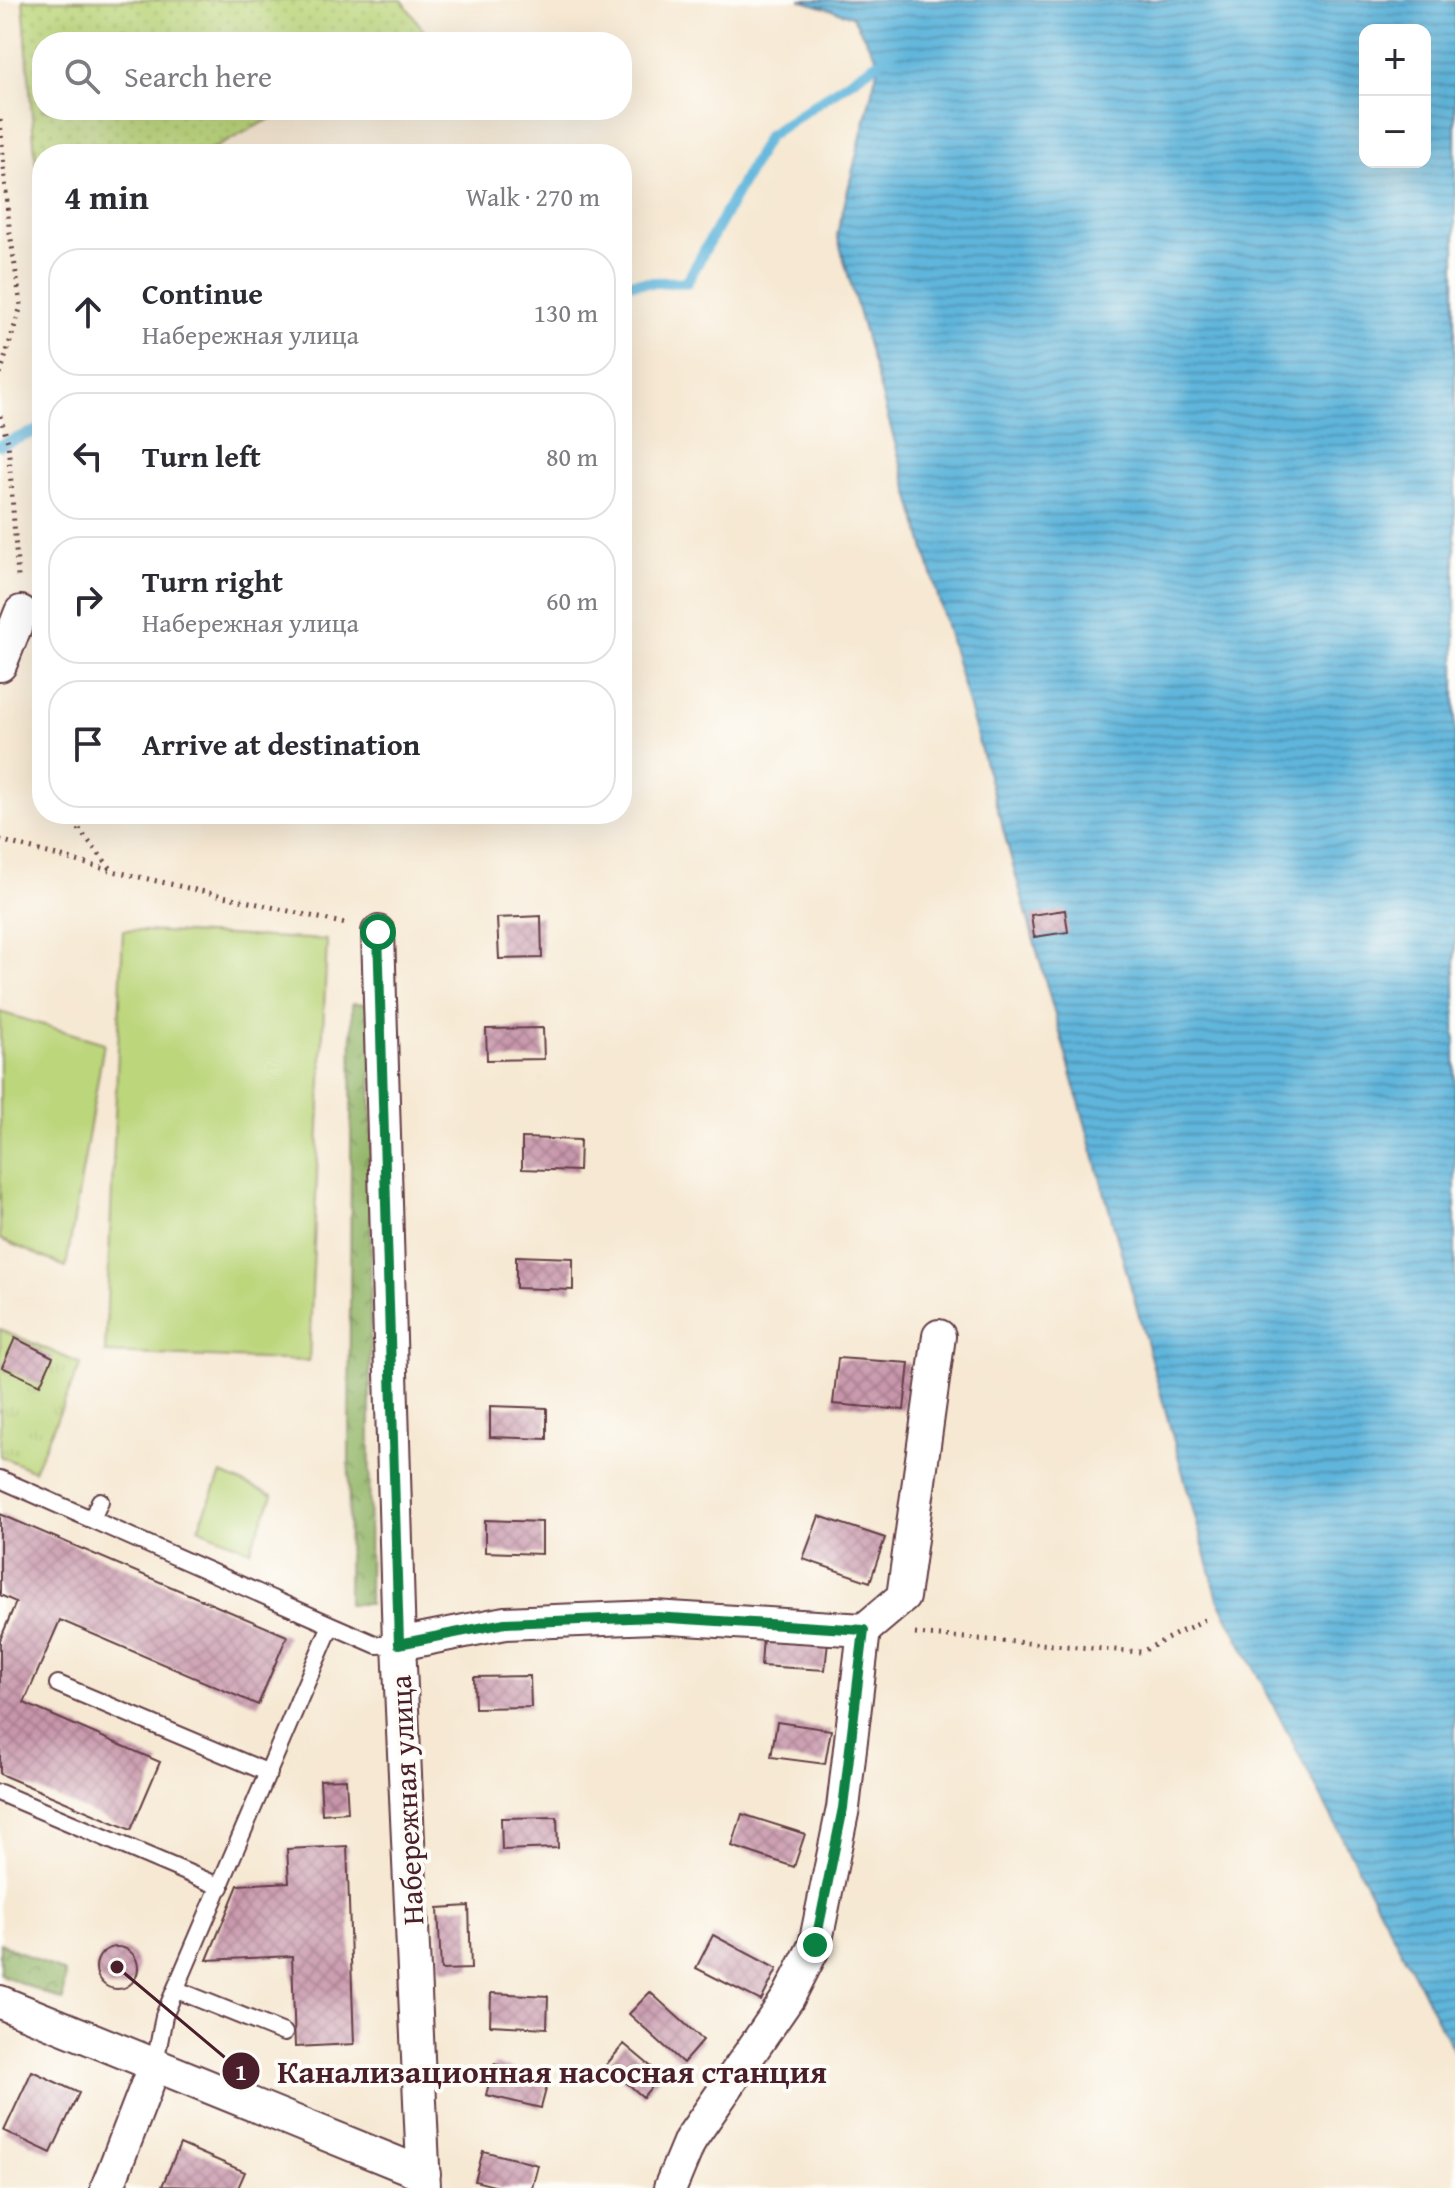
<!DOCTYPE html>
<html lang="en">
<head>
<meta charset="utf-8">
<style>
	:root { --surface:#fff; --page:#f7f7f7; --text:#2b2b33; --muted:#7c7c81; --line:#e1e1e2 }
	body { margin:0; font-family:"Gentium Book Plus",serif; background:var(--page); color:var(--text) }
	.controls { position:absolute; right:24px; top:24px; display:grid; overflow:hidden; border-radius:16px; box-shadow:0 8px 32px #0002 }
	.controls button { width:72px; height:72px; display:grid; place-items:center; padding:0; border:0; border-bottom:2px solid var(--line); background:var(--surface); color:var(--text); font:40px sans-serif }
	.stop { position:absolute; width:24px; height:24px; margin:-18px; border:6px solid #0b8043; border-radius:50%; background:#fff }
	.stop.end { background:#0b8043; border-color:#fff; box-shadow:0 2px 8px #0008 }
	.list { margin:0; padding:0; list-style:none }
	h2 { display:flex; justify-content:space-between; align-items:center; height:104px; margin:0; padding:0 32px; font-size:34px }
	h2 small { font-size:26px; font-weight:400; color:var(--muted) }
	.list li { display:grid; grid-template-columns:52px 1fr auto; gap:24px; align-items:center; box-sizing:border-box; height:128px; margin:0 16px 16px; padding:0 16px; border:2px solid var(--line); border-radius:32px }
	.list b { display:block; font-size:30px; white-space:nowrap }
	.list p { margin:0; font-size:26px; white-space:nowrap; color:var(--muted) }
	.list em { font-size:26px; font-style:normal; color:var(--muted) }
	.icon { flex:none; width:44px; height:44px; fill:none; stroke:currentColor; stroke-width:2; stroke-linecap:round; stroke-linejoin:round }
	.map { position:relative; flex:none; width:1455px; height:2188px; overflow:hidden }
	.search { position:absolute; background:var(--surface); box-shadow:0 8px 32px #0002; left:32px; top:32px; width:600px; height:88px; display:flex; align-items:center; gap:20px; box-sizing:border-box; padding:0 28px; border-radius:32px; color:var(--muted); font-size:30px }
	.panel { position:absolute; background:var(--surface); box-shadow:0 8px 32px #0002; left:32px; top:144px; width:600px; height:680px; border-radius:32px }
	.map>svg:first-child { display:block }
</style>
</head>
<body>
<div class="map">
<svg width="1455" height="2188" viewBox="0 0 1455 2188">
	<defs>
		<pattern id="grass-dots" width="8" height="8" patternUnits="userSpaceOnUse" patternTransform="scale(2)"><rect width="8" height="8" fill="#bcd67c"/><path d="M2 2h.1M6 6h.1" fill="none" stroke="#a3b76b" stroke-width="1.8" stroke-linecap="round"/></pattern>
		<pattern id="forest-crowns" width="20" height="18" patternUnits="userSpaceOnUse" patternTransform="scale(2)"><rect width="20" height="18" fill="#95b76c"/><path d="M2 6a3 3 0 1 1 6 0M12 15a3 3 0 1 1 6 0" fill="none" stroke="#7c9459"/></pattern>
		<pattern id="park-tufts" width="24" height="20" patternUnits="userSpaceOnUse" patternTransform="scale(2)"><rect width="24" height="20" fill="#bcd67c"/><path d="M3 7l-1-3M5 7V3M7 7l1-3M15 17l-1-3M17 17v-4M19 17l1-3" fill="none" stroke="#a3b76b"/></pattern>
		<pattern id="water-rules" width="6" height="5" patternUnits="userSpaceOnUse" patternTransform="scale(2)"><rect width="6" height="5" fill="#5eb5db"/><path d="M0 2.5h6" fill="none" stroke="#5093b2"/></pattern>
		<pattern id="building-cross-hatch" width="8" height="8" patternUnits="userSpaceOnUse" patternTransform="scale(2)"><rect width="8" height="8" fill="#c896ab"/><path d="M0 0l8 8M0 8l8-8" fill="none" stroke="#a47a8b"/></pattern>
	</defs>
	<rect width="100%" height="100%" fill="#fdfcf7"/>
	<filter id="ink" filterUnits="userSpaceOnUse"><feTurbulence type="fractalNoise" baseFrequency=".0125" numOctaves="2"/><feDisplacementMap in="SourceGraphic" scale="16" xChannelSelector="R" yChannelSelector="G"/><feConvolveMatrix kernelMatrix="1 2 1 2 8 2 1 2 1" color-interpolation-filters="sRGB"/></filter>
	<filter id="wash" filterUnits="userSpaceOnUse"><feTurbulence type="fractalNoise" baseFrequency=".006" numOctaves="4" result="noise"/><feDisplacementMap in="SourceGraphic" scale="32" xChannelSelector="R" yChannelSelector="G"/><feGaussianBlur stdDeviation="1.8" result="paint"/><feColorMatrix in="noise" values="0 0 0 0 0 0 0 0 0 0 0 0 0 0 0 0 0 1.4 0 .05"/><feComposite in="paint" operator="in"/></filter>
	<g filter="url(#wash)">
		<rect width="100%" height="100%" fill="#f6e8d2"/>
		<path fill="url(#grass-dots)" stroke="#837a54" stroke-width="2" d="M23 0H402L428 37 418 42H42V110H287L203 154H42V244Z"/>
		<path fill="url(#forest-crowns)" stroke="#706b4c" stroke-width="2" d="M352 1003 372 1004 369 1604H348Z
			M0 1943 65 1973 63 2001 0 1974Z"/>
		<path fill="url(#park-tufts)" stroke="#837a54" stroke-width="2" d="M0 1329 81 1364 34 1471 0 1456Z"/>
		<path fill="#bcd67c" stroke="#837a54" stroke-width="2" d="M123 930 327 940 309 1361 105 1353Z
			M0 1012 104 1043 66 1267 0 1239Z
			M221 1474 273 1495 250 1550 198 1528Z"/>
		<path fill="url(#water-rules)" stroke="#546a83" stroke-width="2" fill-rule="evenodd" d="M800 0H1455V2054L1218 1599 837 235 879 62 852 16ZM1365 30H1425V162H1365Z"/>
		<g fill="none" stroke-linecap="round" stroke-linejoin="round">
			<path stroke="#5eb5db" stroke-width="11" d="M622 283 687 282 768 136 890 54
				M0 445 42 429"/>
		</g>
		<g id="blocks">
			<path fill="url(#building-cross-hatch)" d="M1065 910 1068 932 1034 937 1031 915Z
				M541 916 542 958 499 959 497 918Z
				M543 1028 544 1059 487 1060 486 1029Z
				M522 1138 580 1140 579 1171 522 1169Z
				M516 1256 573 1258V1290L516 1288Z
				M15 1338 53 1357 40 1385 2 1367Z
				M838 1358 909 1363 904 1410 833 1404Z
				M490 1406 547 1408V1439L490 1437Z
				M0 1514 287 1636 258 1705 60 1620 24 1703 160 1762 131 1830 0 1774V1640L16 1602 0 1595Z
				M819 1516 885 1538 870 1582 803 1559Z
				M485 1520 542 1522V1554L485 1552Z
				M763 1636 828 1641 825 1670 761 1666Z
				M530 1676 531 1707 475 1708 474 1677Z
				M777 1722 831 1730 825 1764 771 1757Z
				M346 1779 348 1812 322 1814 320 1780Z
				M742 1814 805 1834 794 1867 732 1846Z
				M557 1817 558 1848 502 1850 501 1818Z
				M347 1846 354 2044 295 2047 292 1956 207 1960 238 1885 289 1882 287 1849Z
				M469 1906 471 1969 441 1970 438 1908Z
				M713 1935 777 1969 761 2001 696 1968Z
				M96 1968a21 21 0 1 1 42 0a21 21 0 1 1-42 0Z
				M650 1992 703 2040 683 2063 629 2014Z
				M491 1993 548 1996 547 2028 490 2025Z
				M624 2044 661 2075 643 2097 606 2065Z
				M494 2064 549 2078 541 2108 486 2095Z
				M32 2071 79 2093 51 2153 4 2131Z
				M180 2144 245 2172 238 2188 162 2186Z
				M483 2151 538 2165 532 2188H502L475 2181Z"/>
		</g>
	</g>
	<g filter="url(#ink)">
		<use href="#blocks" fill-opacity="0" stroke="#643d44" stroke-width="2"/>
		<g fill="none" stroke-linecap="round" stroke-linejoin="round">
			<g stroke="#643d44" stroke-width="20">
				<path id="lane" d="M0 1479 331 1625 164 2016 155 2064
					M92 1519 100 1501
					M331 1625 377 1645 399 1644
					M58 1684 269 1773
					M0 1793 221 1887
					M177 1990 284 2033"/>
			</g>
			<g stroke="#643d44" stroke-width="36">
				<path id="street" d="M0 665 21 612
					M378 932 399 1644 424 2188
					M399 1644 505 1623 654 1617 864 1630
					M0 2002 424 2174
					M107 2188 155 2064
					M670 2188 690 2140 788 1998 815 1945 843 1808 864 1630 903 1597 939 1336"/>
			</g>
			<path stroke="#643d44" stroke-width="5" stroke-dasharray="2 6" stroke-linecap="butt" d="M0 120 9 226 21 306 0 374
				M0 416 8 442 18 577
				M73 814 80 831 113 871
				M0 840 113 871 346 924
				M915 1634 1141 1652 1206 1619"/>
			<use href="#lane" stroke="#fff" stroke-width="16"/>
			<use href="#street" stroke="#fff" stroke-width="32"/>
		</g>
	</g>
	<g fill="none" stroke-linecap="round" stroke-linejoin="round" filter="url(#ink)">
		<path stroke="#0b8043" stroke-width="10" d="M378 932 399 1644 505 1623 654 1617 864 1630 843 1808 815 1945"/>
	</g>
	<g text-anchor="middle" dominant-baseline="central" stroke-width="8" stroke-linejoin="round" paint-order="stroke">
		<g font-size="30" fill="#4a1f2b" stroke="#fdfcf7">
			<text transform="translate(406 1800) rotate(-93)">Набережная улица</text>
		</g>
	</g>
	<path fill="none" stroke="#4a1f2b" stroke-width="3" d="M117 1967L241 2071"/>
	<g fill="#4a1f2b" stroke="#fdfcf7" stroke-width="3">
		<circle cx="117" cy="1967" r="8"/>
		<circle cx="241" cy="2071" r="20"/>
	</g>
	<g font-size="24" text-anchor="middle" font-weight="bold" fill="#fff">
		<text x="241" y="2080">1</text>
	</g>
	<g font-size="32" text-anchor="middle" font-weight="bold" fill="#4a1f2b" stroke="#fdfcf7" stroke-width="8" stroke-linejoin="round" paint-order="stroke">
		<text x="552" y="2083">Канализационная насосная станция</text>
	</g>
</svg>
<div class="controls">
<button>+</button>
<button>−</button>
</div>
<div class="stop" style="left:378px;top:932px"></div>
<div class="stop end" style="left:815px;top:1945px"></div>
<div class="search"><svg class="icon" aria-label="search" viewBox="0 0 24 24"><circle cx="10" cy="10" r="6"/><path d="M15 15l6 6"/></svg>Search here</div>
<section class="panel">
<h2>4 min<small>Walk · 270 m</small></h2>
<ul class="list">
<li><svg class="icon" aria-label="ahead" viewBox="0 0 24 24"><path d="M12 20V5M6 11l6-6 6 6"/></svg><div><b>Continue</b><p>Набережная улица</p></div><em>130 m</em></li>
<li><svg class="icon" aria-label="left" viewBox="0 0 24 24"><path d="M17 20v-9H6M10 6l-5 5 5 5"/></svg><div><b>Turn left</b></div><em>80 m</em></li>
<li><svg class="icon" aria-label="right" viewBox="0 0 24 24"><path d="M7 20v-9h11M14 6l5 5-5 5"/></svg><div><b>Turn right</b><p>Набережная улица</p></div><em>60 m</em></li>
<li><svg class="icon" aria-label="arrive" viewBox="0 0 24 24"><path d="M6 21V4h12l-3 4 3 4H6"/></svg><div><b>Arrive at destination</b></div></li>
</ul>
</section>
</div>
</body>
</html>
